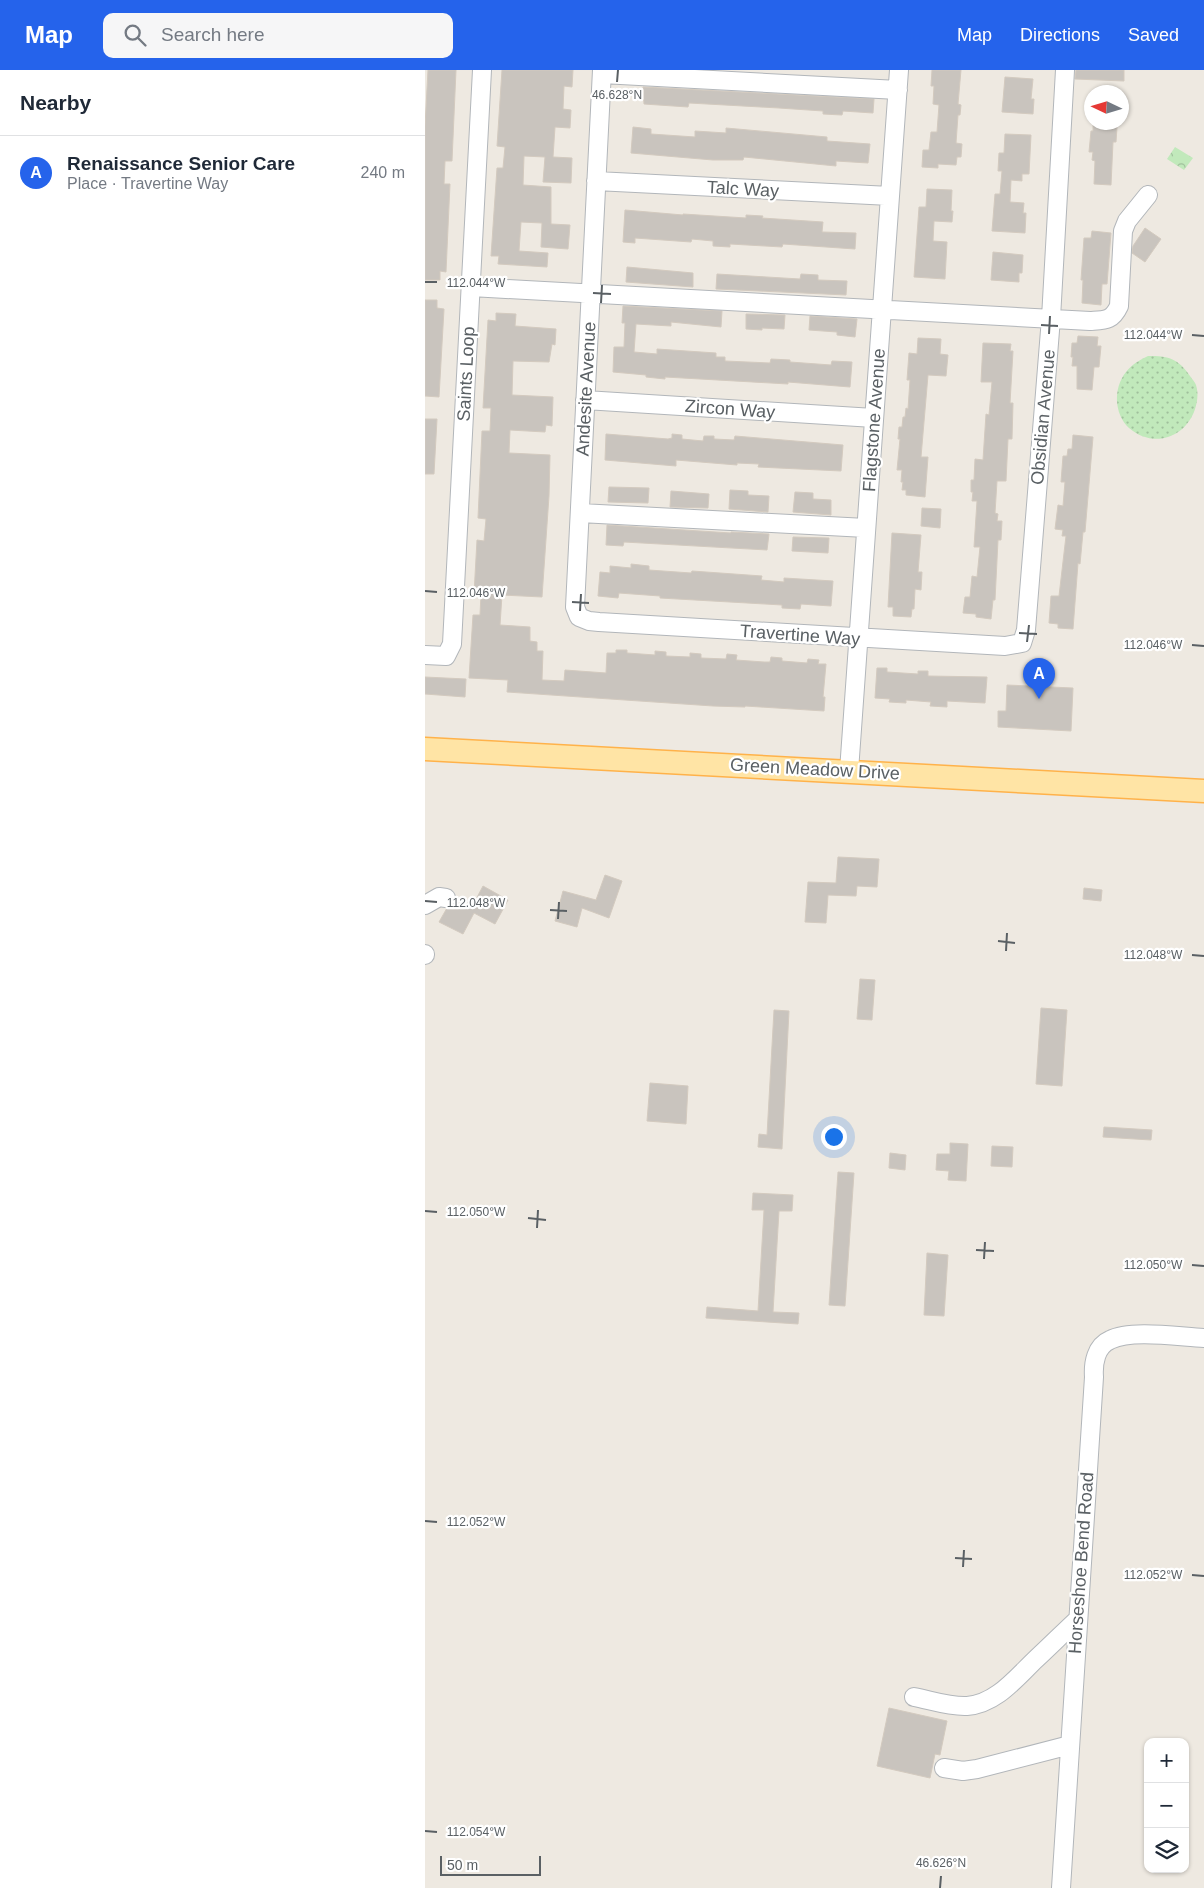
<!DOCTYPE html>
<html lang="en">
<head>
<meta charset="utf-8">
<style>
	:root { --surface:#fff; --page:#f6f6f7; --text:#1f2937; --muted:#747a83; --line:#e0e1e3; --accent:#2563eb }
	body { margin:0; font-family:Arial,sans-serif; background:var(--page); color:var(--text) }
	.controls { position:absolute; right:15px; bottom:15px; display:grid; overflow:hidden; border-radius:10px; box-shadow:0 1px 4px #0004 }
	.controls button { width:45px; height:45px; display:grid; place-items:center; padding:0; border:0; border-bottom:1px solid var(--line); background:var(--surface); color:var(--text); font:25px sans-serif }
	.compass { position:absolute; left:659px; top:15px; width:45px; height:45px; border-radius:50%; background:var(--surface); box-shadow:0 1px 4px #0004; rotate:274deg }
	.scale { position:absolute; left:15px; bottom:12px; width:101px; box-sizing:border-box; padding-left:5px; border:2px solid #5a6064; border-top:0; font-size:14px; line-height:18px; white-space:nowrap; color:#5a6064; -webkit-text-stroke:4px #fff; paint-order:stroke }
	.you { position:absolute; left:408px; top:1066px; width:18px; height:18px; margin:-12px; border:4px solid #fff; border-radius:50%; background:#1a73e8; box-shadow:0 0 0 8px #1a73e833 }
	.badge { display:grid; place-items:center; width:32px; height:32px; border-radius:50%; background:var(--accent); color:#fff; font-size:16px; font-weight:700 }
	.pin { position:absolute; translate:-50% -41px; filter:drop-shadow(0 1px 2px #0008) }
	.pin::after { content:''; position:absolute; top:26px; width:18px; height:15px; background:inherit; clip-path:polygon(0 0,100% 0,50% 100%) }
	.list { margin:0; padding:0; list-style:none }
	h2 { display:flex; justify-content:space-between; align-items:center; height:65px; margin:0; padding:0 20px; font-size:21px }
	h2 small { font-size:16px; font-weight:400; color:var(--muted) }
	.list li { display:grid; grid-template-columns:32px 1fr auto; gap:15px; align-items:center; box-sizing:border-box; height:75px; padding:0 20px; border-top:1px solid var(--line) }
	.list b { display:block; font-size:19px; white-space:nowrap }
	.list p { margin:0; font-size:16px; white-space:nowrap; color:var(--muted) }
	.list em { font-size:16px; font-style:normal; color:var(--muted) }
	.icon { flex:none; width:28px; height:28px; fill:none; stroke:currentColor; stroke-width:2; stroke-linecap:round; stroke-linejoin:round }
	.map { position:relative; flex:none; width:779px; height:1818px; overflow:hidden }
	header { display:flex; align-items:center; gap:30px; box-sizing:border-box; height:70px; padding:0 25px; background:var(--accent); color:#fff }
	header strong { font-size:24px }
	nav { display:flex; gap:28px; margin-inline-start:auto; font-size:18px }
	.search { width:350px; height:45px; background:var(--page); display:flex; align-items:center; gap:12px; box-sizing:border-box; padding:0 18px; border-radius:10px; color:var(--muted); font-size:19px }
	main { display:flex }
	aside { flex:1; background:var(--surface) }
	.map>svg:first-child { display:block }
</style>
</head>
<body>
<header>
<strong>Map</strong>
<div class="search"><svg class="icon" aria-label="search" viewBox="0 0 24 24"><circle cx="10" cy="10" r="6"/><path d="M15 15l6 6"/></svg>Search here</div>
<nav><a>Map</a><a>Directions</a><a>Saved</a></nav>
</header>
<main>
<aside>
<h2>Nearby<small></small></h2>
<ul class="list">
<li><span class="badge">A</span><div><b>Renaissance Senior Care</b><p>Place · Travertine Way</p></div><em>240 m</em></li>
</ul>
</aside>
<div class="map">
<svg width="779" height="1818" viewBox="0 0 779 1818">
	<defs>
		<pattern id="park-crowns" width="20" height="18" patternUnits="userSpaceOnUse" patternTransform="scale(1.25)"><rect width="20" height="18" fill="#c1e9bb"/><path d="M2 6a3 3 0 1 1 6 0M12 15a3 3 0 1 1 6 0" fill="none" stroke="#a0c09c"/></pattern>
		<pattern id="garden-dots" width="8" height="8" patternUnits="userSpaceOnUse" patternTransform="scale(1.25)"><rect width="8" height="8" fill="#c1e9bb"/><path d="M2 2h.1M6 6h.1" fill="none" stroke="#a0c09c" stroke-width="1.8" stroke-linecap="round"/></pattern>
	</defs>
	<rect width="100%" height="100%" fill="#eee9e1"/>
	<path fill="url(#park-crowns)" d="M750 77 768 88 759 100 742 89Z"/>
	<path fill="url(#garden-dots)" d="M723 286C743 286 753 288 765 306 767 309 770 312 771 315 774 324 772 334 769 342 758 369 727 378 704 358 689 344 688 318 701 302 707 294 715 290 723 286Z"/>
	<path fill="#c9c4be" stroke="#d3cabf" d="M3 0H31L27 91H20L19 114H25L21 202 15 201V210H0V56Z
		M77 0H148L147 17 139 16 138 39 146 40 145 58 130 57 128 87 147 88 146 113 118 112 120 87 99 86 98 115 126 117V154L145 155 143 179 116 177 117 153 96 152 94 181 123 183 122 197 73 194 74 186H66L72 98H78L80 77 72 76Z
		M507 0H536L533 34 536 35 535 45H533L531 73 537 74 536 87H532L531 95 513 94V98L497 97 498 80H504L506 62H512L514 35 508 34 509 16H506Z
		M651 0H699V11L650 9Z
		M580 7 608 9 606 29H609L608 44 577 42Z
		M218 17 449 29 448 43 418 41 417 45 398 44V41L354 38 264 33 263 37 219 34Z
		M668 54 688 55V57H692L691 72H688L686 115 669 114 670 91 667 90 668 82H664L666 61H668Z
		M208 57 226 59V64L270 67V61L301 63V58L402 67V71L445 74 443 93 411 91V96L319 87 318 90H288L206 83Z
		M580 64 606 65 604 104H597V111L586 110 585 132 599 133 598 143H601L600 163 567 161 570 124H575L577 101H573L574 83H579Z
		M502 119 527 120 526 141H528L527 152 509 151 508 171 522 172 520 209 489 207 494 137H501Z
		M200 140 258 145V144L321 148V145L338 146 337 148 398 152 397 162 431 163 430 179 358 174 357 177 305 174V177L288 176V171L267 169 266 172 210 168V173L198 172Z
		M720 158 736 169 720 192 707 183 708 176Z
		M667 161 686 163 682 214H677L676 235 657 233 658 210H656L659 168H666Z
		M568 182 598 185 597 203H594V212L566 210Z
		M202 197 268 203V217L201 212Z
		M292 204 375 209 376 204 393 205V210L422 211 421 225 291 219Z
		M0 230H12V238L19 239 14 327 0 326Z
		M198 236 297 241 296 257 246 252V256L211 254 209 282 232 284V279L291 283V287H300V291L345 293 346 289 365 290V292L406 295 407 291 427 292 425 317 363 312V314L240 307V309L221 307V305L188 302 189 277H199L200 253H197Z
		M71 243 91 244 90 256 131 259 130 275 127 274 124 292 88 291 87 325 128 327 127 356 121 355 120 362 85 360 84 383 125 385 124 426 117 527 77 525 75 555 105 557V571L112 572V581H118L117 610 139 611 140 600 181 603 182 583H191V580H202V583L230 585V581L241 582V586L265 587V583L276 584V588L301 589 302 584 312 585 311 590 339 592H345L346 587 357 588V591L382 593 383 589 394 590 393 594H401L398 627H400L399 641 320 636V637L288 636 82 622 83 610 44 608 48 545H55L56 524H49L52 470 59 471 61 449 53 448 57 361H65L66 338H58L63 250 71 251Z
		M321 244 360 245 359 259 337 258V260L321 259Z
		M385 246 432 249 430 267 412 265V262L384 260Z
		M653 266 673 267 672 276H676L674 297H669L667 320 652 319V296H647L648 287H646L647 273H652Z
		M493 268 516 269 515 284 523 285 521 306 503 305 496 387H503L500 427 481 425V420H477L478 412H476L477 400H472L475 369H473L474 357H477L478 347H480L481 338 483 339 485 310H482L484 283 492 284Z
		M558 273 586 274 585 281H588L585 333H588L587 369H583L581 411H572L570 443 573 444 572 451H577L576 470H573L570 530H568L566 549 551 547V544L538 543 540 527H545L547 506 552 507 555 477H549L552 431H547L548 422H546V410H549L550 389 558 390 561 344 564 345 567 312H556Z
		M0 349H12L9 404H0Z
		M181 364 243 369 247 368V364L257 365V369L278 371 279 366H289V369L309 370 310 366 418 375 416 401 333 397 334 394 312 393V395L251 390V396L180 390Z
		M648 365 668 367 660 462H658L655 494 653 493 648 559 633 558V554L624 553 626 526H634L641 466H637L638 460 630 459 633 435 638 436 640 412H636L638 386H642L643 379H647Z
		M184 417 224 418 223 433 183 432Z
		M305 420 323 421V425L344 426 343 442 304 439Z
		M246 421 284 424 283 438 245 437Z
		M370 422 388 423V429L406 430V445L368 442Z
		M497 438 516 439 515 458 496 456Z
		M182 455 306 463V462L344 464 342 480 199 472 198 476 181 475Z
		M467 463 496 465 493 502H497L496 520 490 519 489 539H487L486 547 468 546V537H463Z
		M368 467 404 468 403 483 367 481Z
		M206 494 224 496V500L266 503 267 501 337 506 336 510 359 512V508L408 511 406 536 376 534 375 539 357 538V535L235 528V526L194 523 193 528 173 526 175 502 185 503V496L206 498Z
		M452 598H462V602L493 604V601H503V606L562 607 560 633 522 631V637L505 636 506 632 481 630V633L464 632 465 629 450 628Z
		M0 607 41 609 40 627 0 624Z
		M582 615 648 618 646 661 573 657V641H581Z
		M413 787 454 789 452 817 432 816 431 826 403 825 401 853 380 852 383 812 411 813Z
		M180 805 197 811 184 848 157 838 152 857 130 851 138 821 171 830Z
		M58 816 83 830 70 854 49 843 38 864 14 852 22 838 29 835 31 831 41 836 43 832 48 835Z
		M659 818 677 820 676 831 658 829Z
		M435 909 450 910 447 950 432 949Z
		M616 938 642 940 637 1016 611 1014Z
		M349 940 364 941 357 1079 333 1077 334 1064 342 1065Z
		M225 1013 263 1016 261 1054 222 1051Z
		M679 1057 727 1060 726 1070 678 1067Z
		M525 1073 543 1074 541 1111 523 1110 524 1101 511 1100 512 1084H525Z
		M567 1076 588 1077 587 1097 566 1096Z
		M465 1083 481 1085 480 1100 464 1098Z
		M413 1102 429 1103 420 1236 404 1235Z
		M328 1123 368 1125 367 1141H354L348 1242 374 1243 373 1254 281 1248 282 1237 333 1241 339 1140H327Z
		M502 1183 523 1185 519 1246 499 1245Z
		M464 1638 522 1651 515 1685 510 1684 505 1708 452 1696Z"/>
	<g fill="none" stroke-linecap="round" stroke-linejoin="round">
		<g stroke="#b2b6ba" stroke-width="20">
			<path id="minor" d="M177 0 150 537 154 547 164 551 174 552 580 576 597 573 601 560 626 248 640 0
				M177 4 473 20
				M171 111 465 126
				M46 217 665 251C680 250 687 251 694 236L698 161 702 151 723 125
				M160 330 449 348
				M155 443 441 458
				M0 585 21 586 27 574 57 0
				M424 701 474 0
				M0 835 14 827 21 828
				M0 884V885
				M489 1627C505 1630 525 1637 542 1636 571 1634 591 1608 611 1589 625 1576 639 1562 653 1549
				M519 1698 538 1701 552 1699 645 1675
				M636 1818 669 1307C668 1293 671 1276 685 1270 706 1259 755 1267 779 1268"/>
		</g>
		<g stroke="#ffb24a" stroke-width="25">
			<path id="major" d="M0 679 779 721"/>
		</g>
		<use href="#minor" stroke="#fff" stroke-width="18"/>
		<use href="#major" stroke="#ffe4a5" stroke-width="22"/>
	</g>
	<path fill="none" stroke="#5a6064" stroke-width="2" d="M192 12 193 0M0 212H12M168 223 186 224M176 233 177 215M616 255 633 256M624 264 625 246M767 265 779 266M0 521 12 522M147 532 164 533M155 541 156 524M594 563 612 564M602 572 604 555M767 575 779 576M0 831 12 832M125 840 142 841M133 849 134 832M573 871 590 873M581 881 582 863M767 885 779 886M0 1141 12 1142M103 1148 121 1150M112 1158 113 1140M551 1180 569 1181M559 1189 560 1172M767 1195 779 1196M0 1451 12 1452M530 1488 547 1489M538 1497 539 1480M767 1505 779 1506M0 1761 12 1762M515 1818 516 1806"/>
	<g text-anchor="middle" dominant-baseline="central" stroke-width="4.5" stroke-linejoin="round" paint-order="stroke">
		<g font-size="18" fill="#5a6064" stroke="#fff">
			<text transform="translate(318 119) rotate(3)">Talc Way</text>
			<text transform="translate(41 304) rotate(-87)">Saints Loop</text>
			<text transform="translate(161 319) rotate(-87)">Andesite Avenue</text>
			<text transform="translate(305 339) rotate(4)">Zircon Way</text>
			<text transform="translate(618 347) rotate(-85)">Obsidian Avenue</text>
			<text transform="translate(449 350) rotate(-86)">Flagstone Avenue</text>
			<text transform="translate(375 565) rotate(4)">Travertine Way</text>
			<text transform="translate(390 699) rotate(3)">Green Meadow Drive</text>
			<text transform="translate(656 1493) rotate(-86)">Horseshoe Bend Road</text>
		</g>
	</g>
	<g font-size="12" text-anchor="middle" fill="#5a6064" stroke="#fff" stroke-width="4.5" stroke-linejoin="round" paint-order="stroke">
		<text x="192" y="29">46.628°N</text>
		<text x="51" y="217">112.044°W</text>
		<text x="728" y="269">112.044°W</text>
		<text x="51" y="527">112.046°W</text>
		<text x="728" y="579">112.046°W</text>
		<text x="51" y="837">112.048°W</text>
		<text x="728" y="889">112.048°W</text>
		<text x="51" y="1146">112.050°W</text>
		<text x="728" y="1199">112.050°W</text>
		<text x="51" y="1456">112.052°W</text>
		<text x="728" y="1509">112.052°W</text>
		<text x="51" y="1766">112.054°W</text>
		<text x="516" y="1797">46.626°N</text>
	</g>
</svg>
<div class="controls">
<button>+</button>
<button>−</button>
<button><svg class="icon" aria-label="layers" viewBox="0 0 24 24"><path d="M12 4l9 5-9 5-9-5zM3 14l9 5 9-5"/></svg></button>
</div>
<svg class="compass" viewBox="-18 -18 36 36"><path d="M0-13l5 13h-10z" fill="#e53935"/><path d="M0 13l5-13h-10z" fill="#747a83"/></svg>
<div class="scale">50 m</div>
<div class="you"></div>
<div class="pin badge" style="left:614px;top:629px">A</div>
</div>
</main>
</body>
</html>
